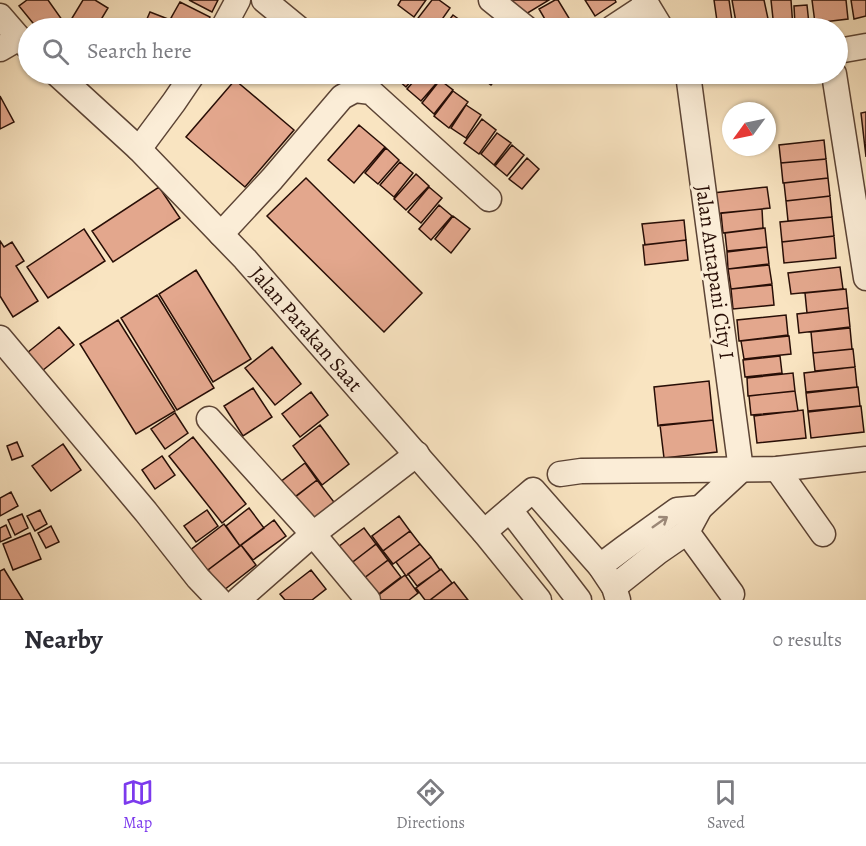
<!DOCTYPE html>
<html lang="en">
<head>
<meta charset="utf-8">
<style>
	:root { --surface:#fff; --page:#f7f7f7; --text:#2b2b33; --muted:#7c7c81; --line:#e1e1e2; --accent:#7c3aed }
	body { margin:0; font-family:Alegreya,serif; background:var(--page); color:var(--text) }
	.compass { position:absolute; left:722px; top:102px; width:54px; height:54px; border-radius:50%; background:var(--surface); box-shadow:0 2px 4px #0004; rotate:237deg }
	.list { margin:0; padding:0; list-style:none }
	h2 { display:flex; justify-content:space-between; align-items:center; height:78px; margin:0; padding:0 24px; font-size:26px }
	h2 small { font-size:20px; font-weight:400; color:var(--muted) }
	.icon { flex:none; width:33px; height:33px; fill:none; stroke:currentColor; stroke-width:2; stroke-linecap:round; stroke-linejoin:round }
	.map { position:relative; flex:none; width:866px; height:600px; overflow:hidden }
	.search { position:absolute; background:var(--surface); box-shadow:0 2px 4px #0004; left:18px; right:18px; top:18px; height:66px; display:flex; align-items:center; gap:15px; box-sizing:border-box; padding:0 21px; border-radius:33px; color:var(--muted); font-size:22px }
	.sheet { height:162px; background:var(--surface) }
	nav { display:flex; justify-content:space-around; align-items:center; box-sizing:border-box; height:84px; border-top:2px solid var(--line); background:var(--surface); font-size:16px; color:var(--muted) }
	nav a { display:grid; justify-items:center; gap:3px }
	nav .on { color:var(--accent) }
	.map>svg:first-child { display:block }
</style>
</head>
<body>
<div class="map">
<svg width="866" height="600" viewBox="0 0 866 600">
	<rect width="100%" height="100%" fill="#f9e4c1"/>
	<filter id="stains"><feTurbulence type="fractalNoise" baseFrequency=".00333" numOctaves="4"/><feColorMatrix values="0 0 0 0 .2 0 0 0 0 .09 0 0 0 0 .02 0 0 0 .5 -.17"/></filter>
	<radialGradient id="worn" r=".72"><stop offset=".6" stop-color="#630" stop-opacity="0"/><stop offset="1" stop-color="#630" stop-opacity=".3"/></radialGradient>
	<path fill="#e3a78d" stroke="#280e06" stroke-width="1.5" d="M27 0H48L65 24 58 28H37L19 6Z
		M83 0H95L108 8 96 28H66Z
		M189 0H218L212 12Z
		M401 0H426L414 17 398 5Z
		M432 0H439L450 8 436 28H424L415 22Z
		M510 0H549L521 17Z
		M555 0H558L575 28H550L539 9Z
		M585 0H615L616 2 595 16Z
		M714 0H729L733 27 718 28Z
		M732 0H764L770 28H737Z
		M771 0H791L793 28H774Z
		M812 0H846L848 19 815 23Z
		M851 0H866V16L854 19Z
		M180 2 210 17 204 28H191L171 18Z
		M807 5 809 24 795 25 794 6Z
		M150 12 168 19 165 28H143Z
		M453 15 471 28H443Z
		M391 74H417L406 87Z
		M420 74H436L441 78 421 101 407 89Z
		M476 74H500L491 85Z
		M235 80 294 130 245 187 186 137Z
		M440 80 453 90 434 114 422 103Z
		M453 91 468 102 449 128 434 116Z
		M0 96 14 122 0 129Z
		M466 105 481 115 466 138 451 128Z
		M866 112V157L861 113Z
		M482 119 496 130 479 154 464 143Z
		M359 125 385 147 354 183 328 160Z
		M497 133 511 143 494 165 481 154Z
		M824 140 826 159 781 163 779 145Z
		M512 145 524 155 507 176 495 166Z
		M386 148 399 160 378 184 365 173Z
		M527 158 539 169 522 189 509 179Z
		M826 159 828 178 783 183 781 163Z
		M400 162 413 173 394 197 380 185Z
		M416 174 429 186 406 210 394 199Z
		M306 178 422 293 384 332 267 216Z
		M828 178 830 196 786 201 784 183Z
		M159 187 180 218 113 262 92 231Z
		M429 187 442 198 421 223 408 212Z
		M767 187 770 208 715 214 713 193Z
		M830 196 832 217 788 221 786 201Z
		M439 205 452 216 431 240 419 229Z
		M762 209 763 228 723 233 721 213Z
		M453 216 470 229 451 253 435 239Z
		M832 217 834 236 782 242 780 222Z
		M684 220 686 240 645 245 642 224Z
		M765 228 767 247 727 251 725 233Z
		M84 229 105 261 48 298 27 267Z
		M834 236 836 258 784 263 782 242Z
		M686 240 688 260 645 265 643 245Z
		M0 241 4 247 12 242 24 261 16 266 38 301 13 317 0 296Z
		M767 247 769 264 728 269 727 252Z
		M769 265 772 284 731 289 728 269Z
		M840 267 843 289 791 294 788 273Z
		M196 270 251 359 213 382 159 294Z
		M772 285 774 305 733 309 731 289Z
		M846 289 848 308 807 313 805 293Z
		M157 295 214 388 177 410 121 318Z
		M848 308 850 327 799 333 797 314Z
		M786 315 788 335 739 341 737 320Z
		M118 320 175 411 136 434 80 344Z
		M59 327 74 345 37 375 22 357Z
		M850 328 852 349 813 353 811 332Z
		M789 336 791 354 744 359 741 341Z
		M272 347 301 384 275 405 245 368Z
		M853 349 855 367 815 371 813 353Z
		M780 356 782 373 745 377 743 360Z
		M855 367 857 387 806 392 804 373Z
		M793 373 795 391 748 396 747 378Z
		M709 381 713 420 658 426 654 387Z
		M858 387 860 406 808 411 806 393Z
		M253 388 272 417 243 436 224 406Z
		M795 391 798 411 751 415 749 396Z
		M311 392 328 415 300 437 282 414Z
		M861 406 864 432 811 438 808 412Z
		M803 410 806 438 757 443 754 416Z
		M175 413 188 433 165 449 151 429Z
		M713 420 717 452 664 458 660 425Z
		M320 425 349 464 322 485 293 446Z
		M193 437 246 504 222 523 169 456Z
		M17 442 23 456 12 460 7 446Z
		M63 444 81 470 51 491 32 466Z
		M162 456 175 475 155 489 142 470Z
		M305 463 317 480 288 502 275 486Z
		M317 480 337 506 308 528 289 502Z
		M11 492 18 506 0 516V498Z
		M249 508 264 528 240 546 226 526Z
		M40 510 47 524 35 531 27 516Z
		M207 510 218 526 196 542 184 526Z
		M22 514 28 528 15 535 8 520Z
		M399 516 410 531 383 551 372 536Z
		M274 520 286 536 253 560 241 545Z
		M224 524 240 546 205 572 189 551Z
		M6 525 11 537 0 542V528Z
		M51 526 59 542 46 548 38 533Z
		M364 528 376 544 350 564 338 547Z
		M410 531 420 544 393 564 383 551Z
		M30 533 41 559 13 570 3 544Z
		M376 544 388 560 360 581 349 565Z
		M420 544 431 557 406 576 396 562Z
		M241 545 256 565 224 590 208 570Z
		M431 557 440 570 417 586 408 574Z
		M388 560 401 577 372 599 359 582Z
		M4 569 23 600H0V571Z
		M441 569 452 583 430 600H425L416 588Z
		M311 570 326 589 312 600H285L280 594Z
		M405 575 418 593 409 600H372Z
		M454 582 468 600H430Z"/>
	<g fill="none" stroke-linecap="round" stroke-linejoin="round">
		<g stroke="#5c4435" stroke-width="27">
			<g id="minor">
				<path d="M264 0 298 28"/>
				<path d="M491 0 526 28"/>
				<path d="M644 0 661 28"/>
				<path d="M0 16 19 38 28 47"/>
				<path d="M223 28 238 0"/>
				<path d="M612 28 647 5"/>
				<path d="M0 49 19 38"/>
				<path d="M838 51 866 46"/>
				<path id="s1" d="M57 74 139 149 245 259 484 532 539 600"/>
				<path d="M834 74 866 278"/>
				<path d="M139 149 174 102 193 74"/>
				<path d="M221 234 272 179 342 97 355 90 371 92 489 199"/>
				<path d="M0 338 146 512 198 578 219 600"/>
				<path d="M209 419 313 534 368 600"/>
				<path d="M777 469 823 534"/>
				<path d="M560 474 581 471 777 469 866 459"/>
				<path d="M510 510 579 600"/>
				<path d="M484 532 533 490 600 566 614 587 618 600"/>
				<path d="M687 532 732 594"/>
				<path d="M600 566 624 548 677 510 700 508"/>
				<path d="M614 587 658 552 687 532 700 508 741 470 688 74"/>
				<path d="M238 600 313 534 417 454"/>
			</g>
		</g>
		<use href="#minor" stroke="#fbedd7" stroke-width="24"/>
	</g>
	<defs><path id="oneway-shaft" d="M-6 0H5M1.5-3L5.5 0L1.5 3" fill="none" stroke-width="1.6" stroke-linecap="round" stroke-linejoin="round" transform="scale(1.5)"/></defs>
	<use stroke="#9c8979" href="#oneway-shaft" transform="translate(660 522) rotate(-35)"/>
	<g text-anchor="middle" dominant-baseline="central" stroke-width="6" stroke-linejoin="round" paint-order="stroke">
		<g font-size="21" fill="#280e06" stroke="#fbedd7">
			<text transform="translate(715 272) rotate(82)">Jalan Antapani City I</text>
			<text stroke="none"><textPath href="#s1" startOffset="357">Jalan Parakan Saat</textPath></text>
		</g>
	</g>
	<rect width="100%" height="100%" filter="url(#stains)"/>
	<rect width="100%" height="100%" fill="url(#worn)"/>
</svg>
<svg class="compass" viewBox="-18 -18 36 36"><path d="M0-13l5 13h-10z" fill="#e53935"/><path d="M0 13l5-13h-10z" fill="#7c7c81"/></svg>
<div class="search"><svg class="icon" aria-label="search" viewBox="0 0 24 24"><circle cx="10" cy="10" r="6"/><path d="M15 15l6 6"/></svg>Search here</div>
</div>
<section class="sheet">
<h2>Nearby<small>0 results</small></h2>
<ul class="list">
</ul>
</section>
<nav>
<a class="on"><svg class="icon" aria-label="map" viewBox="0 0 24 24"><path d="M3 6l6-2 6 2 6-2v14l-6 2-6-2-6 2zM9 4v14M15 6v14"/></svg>Map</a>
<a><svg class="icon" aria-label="directions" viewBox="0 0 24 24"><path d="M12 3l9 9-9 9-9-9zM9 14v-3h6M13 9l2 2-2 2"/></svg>Directions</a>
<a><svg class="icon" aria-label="saved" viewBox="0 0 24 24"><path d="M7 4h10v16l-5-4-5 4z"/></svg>Saved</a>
</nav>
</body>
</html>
